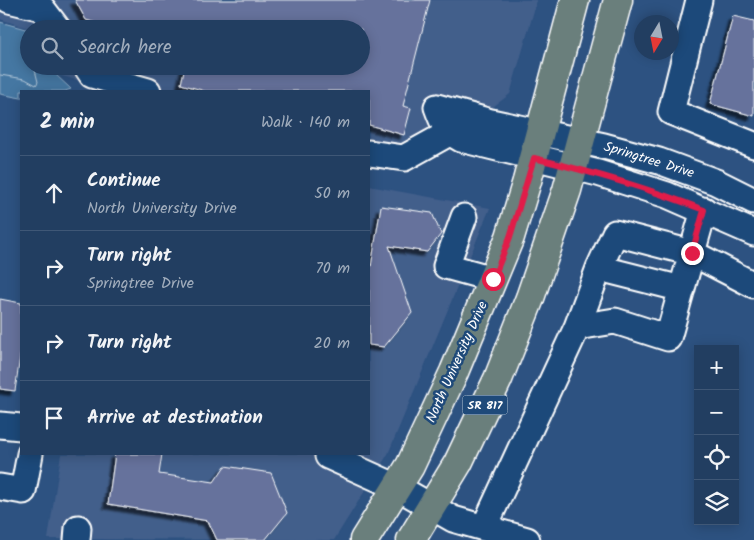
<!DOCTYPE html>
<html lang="en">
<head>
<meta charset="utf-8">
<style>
	:root { --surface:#223e61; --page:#2e496a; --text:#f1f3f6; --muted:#a2aebd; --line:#3f5776 }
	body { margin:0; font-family:Kalam,sans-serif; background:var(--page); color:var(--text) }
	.controls { position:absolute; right:15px; bottom:15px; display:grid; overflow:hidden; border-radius:0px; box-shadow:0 2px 12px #0003 }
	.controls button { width:45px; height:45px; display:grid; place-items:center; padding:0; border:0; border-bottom:1px solid var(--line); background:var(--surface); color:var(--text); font:25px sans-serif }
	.compass { position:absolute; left:634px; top:15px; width:45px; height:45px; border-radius:50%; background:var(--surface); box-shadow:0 2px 12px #0003; rotate:190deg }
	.stop { position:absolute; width:15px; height:15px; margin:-11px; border:4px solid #e11d48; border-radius:50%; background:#fff }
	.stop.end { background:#e11d48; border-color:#fff; box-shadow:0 1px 5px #0008 }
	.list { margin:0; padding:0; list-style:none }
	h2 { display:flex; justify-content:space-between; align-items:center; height:65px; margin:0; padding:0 20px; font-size:21px }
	h2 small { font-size:16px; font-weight:400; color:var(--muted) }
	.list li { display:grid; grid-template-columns:32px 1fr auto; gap:15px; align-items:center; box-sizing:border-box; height:75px; padding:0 20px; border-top:1px solid var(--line) }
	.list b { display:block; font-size:19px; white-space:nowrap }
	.list p { margin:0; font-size:16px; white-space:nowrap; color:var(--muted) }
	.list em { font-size:16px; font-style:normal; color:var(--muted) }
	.icon { flex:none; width:28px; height:28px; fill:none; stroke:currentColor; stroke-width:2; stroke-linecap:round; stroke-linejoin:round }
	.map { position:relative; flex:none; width:754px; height:540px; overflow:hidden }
	.search { position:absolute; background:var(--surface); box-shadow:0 2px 12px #0003; left:20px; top:20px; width:350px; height:55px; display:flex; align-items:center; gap:12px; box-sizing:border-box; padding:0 18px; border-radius:28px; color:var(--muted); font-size:19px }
	.panel { position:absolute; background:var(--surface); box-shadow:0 2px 12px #0003; left:20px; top:90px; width:350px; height:365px; border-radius:0px }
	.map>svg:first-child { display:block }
</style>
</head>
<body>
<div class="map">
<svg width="754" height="540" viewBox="0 0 754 540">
	<defs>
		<filter id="shadow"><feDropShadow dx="-4.5" dy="4.5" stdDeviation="1" flood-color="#0009"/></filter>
	</defs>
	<rect width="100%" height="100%" fill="#2d5281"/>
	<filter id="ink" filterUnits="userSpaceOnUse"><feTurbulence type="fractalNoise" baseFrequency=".02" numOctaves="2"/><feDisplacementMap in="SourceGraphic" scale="10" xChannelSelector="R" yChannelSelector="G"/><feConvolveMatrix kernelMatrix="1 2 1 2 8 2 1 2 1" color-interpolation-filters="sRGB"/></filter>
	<g filter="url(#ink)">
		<path fill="#425f8b" d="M0 0H537L510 94 407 172 369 162V91H116L55 74 53 66H361V29H30L0 19Z
			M369 186 490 208 388 454 334 540 48 539 61 454H369Z"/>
		<path fill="#4577a2" stroke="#8fadc7" d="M0 22 29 30V66H53L55 74 71 89 65 91H21V98L0 94Z"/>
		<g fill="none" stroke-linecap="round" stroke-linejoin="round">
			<path stroke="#b5c9da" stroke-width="1" d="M0 75 25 79 36 85 38 82 34 66"/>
		</g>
		<path fill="#66729c" stroke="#fff" filter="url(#shadow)" d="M75 0H430L403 106 411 108 404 135 369 125V91H205L181 84 185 66H361V29H118L86 20Z
			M733 16 754 21V116L710 104Z
			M381 206 432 213 441 234 427 252 389 246 412 313 384 347 369 345V267H371Z
			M0 299 21 303V350L15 391 0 389Z
			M115 454H162L159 474 214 482 225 466 271 473 287 513 265 540H217L208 521 108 504Z"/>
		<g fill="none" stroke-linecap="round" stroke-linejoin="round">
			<g stroke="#fff" stroke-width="29">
				<path id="minor" d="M9 0 42 8 58 29
					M699 0 671 112 754 145
					M86 66 92 75 148 91
					M437 107C443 124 446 131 461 139L598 173 667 195 754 233
					M437 107 491 122 604 146 659 161 716 182 754 201
					M369 153 404 158 449 133
					M464 217 446 266 493 279
					M599 268 615 233 692 253 754 285
					M577 327 599 268 682 289
					M0 425 21 427
					M329 454 328 456 397 487 453 519 484 528 577 327 615 321 668 338 704 210
					M0 487 23 491 30 454
					M484 528 527 540
					M77 540 78 528"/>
			</g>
			<g stroke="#fff" stroke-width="31">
				<path id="major" d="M364 540 410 466 454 372 510 237 527 181 575 0
					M411 540 458 463 498 379 530 298 567 190 618 0"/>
			</g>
			<use href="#minor" stroke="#1f4a7a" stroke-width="25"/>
			<use href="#major" stroke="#6b7f7c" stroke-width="28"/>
		</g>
	</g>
	<g fill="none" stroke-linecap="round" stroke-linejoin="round" filter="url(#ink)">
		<path stroke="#e11d48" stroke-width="6" d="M493 279 510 237 534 158C592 172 648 188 704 210L692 253"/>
	</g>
	<g text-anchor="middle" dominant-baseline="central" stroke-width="5" stroke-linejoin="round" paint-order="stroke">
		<rect fill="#1f4a7a" stroke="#bcc9d7" stroke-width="1" x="462.5" y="395.5" width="45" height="19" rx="4"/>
		<g font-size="12" font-weight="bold" fill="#fff">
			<text x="485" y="405">SR 817</text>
		</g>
		<g font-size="14" fill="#fff" stroke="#1f4a7a">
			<text transform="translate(649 160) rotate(17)">Springtree Drive</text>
			<text transform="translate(457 362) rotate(-66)">North University Drive</text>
		</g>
	</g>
</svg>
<div class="controls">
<button>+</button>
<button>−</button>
<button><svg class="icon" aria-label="locate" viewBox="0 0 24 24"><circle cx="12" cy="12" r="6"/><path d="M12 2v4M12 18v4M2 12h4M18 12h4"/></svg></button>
<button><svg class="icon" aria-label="layers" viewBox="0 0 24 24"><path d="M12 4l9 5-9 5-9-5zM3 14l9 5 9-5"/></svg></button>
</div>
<svg class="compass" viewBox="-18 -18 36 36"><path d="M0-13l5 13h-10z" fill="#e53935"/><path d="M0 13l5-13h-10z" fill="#a2aebd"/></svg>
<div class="stop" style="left:493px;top:279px"></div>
<div class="stop end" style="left:692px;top:253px"></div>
<div class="search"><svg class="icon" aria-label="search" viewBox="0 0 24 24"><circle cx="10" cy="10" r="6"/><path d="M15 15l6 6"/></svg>Search here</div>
<section class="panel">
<h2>2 min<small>Walk · 140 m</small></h2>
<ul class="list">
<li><svg class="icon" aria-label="ahead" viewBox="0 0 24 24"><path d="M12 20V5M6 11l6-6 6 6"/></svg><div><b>Continue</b><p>North University Drive</p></div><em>50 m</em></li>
<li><svg class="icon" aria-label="right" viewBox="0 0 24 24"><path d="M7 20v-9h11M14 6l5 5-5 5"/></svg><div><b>Turn right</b><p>Springtree Drive</p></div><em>70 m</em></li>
<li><svg class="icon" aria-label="right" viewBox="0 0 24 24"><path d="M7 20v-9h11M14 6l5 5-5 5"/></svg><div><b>Turn right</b></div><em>20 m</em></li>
<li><svg class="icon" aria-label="arrive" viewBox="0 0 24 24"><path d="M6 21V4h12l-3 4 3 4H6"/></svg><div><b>Arrive at destination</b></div></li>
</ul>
</section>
</div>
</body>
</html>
